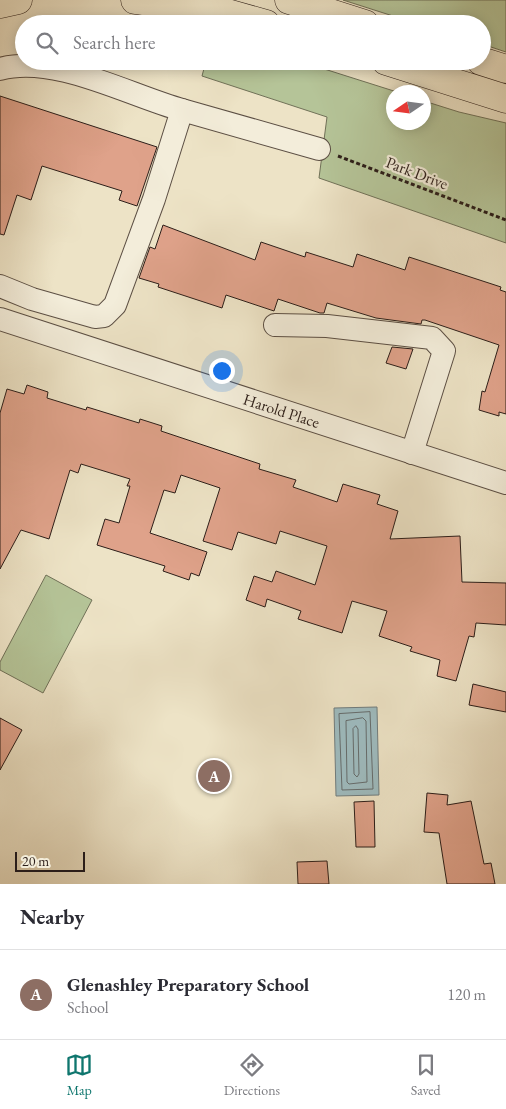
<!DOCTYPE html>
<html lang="en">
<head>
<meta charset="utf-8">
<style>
	:root { --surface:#fff; --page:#f2f2f3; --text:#2b2b33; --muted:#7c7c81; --line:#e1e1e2; --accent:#0f766e }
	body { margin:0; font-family:"EB Garamond",serif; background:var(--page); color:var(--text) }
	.compass { position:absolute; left:386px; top:85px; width:45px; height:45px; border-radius:50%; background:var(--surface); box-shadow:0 2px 12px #0003; rotate:257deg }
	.scale { position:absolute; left:15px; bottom:12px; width:70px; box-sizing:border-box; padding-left:5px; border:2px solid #2c1e19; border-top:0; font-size:14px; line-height:18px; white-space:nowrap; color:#2c1e19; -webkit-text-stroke:4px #f3edda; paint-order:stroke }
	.you { position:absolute; left:221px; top:370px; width:18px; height:18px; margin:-12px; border:4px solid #fff; border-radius:50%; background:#1a73e8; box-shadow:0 0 0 8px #1a73e833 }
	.badge { display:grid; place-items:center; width:32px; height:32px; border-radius:50%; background:var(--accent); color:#fff; font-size:16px; font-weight:700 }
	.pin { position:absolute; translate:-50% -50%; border:2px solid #fff; box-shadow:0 1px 5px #0006 }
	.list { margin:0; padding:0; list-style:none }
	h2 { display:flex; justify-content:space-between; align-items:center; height:65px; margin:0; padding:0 20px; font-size:21px }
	h2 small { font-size:16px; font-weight:400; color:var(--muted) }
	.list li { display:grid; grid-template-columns:32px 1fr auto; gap:15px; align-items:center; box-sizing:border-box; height:90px; padding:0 20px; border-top:1px solid var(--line) }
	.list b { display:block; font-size:19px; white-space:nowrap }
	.list p { margin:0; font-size:16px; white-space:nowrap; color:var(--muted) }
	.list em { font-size:16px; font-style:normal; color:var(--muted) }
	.icon { flex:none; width:28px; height:28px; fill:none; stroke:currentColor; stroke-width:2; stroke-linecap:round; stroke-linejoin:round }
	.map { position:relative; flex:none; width:506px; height:884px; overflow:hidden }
	.search { position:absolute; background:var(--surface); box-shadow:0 2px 12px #0003; left:15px; right:15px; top:15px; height:55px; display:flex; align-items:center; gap:12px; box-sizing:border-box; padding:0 18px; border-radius:28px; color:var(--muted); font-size:19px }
	.sheet { height:155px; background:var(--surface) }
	nav { display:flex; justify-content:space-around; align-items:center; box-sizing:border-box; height:70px; border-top:1px solid var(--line); background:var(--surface); font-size:14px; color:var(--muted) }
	nav a { display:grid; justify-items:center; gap:2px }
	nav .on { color:var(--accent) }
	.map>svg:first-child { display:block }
</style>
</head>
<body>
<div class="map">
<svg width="506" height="884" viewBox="0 0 506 884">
	<rect width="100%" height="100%" fill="#ede3c6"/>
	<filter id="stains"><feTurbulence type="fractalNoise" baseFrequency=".004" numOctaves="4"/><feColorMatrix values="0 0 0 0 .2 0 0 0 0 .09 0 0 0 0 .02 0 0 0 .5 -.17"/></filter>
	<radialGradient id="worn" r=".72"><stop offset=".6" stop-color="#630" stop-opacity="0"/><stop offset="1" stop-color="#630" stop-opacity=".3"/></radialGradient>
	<path fill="#b5c498" stroke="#707158" d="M343 0H506V52L482 44V24H418Z
		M206 61H299L397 92H394V122H424V101L459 112 506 123V243L319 178 327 117 202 76Z
		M46 575 92 600 43 693 0 670V662Z"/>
	<path fill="#9ebbbf" stroke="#707c7d" d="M377 707 379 795 336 796 334 708Z"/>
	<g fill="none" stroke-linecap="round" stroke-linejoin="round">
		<path stroke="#656c6c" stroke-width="1" d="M370 712 373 789 342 790 339 714Z
			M363 718 366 721 367 782 349 784 347 782 346 721Z
			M356 726 358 729 359 774 357 777 354 774 353 729Z"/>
	</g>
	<path fill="#dfa28a" stroke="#2c1e19" d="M0 96 157 147 137 206 119 200 122 191 42 166 31 200 17 195 4 235 0 234Z
		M163 225 255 260 261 242 305 257 306 252 353 267 357 254 405 270 409 257 501 287 500 290 506 292V414L499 412V416L479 410 482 391 485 392 499 345 425 320H422L421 324 376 318 327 303 324 313H320L278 299 274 311 226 295 222 308 158 287 159 284 139 278 150 247 155 249Z
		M392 347 413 349 406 369 386 363Z
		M27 385 48 392 47 398 86 410 87 407 139 423 140 419 162 426 161 431 260 464 259 469 296 480 293 487 337 502 343 484 380 495 377 504 398 511 390 539 460 536 462 582 506 583V625L476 623 474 637 469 636 456 681 437 676 440 660 410 651 412 647 379 636 387 611 352 601 342 633 298 619 301 611 267 599 265 607 246 600 254 576 272 582 276 571 315 585 327 546 280 531 276 544 238 532 232 550 203 541 220 488 181 475 175 493 164 490 150 533 207 552 199 576 191 573 189 580 163 571 165 566 97 545 105 519 119 523 130 486H127L130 479 81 464 78 473 70 470 49 539 21 530 0 569V413L7 389 24 394Z
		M473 684 506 692V712L469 705Z
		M0 718 22 730 0 770Z
		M427 793 448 795 447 805 471 801 484 864 491 863 495 884H447L439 833 424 832Z
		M374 801 375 847H356L354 802Z
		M327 861 329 884H298L297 862Z"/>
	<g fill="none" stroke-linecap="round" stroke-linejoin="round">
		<g stroke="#5c4f44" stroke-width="24">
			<g id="minor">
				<path d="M0 69C55 54 128 95 182 110L154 199 115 305 104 316 95 317 32 299 0 286"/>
				<path d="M182 110 319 149"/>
				<path id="s1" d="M0 319 506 483"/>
				<path d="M275 325 327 326 432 338 444 351 412 453"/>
			</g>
		</g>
		<g stroke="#2c1e19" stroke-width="29">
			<path id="highway" d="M135 0 227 13 266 24
				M289 0 365 24
				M0 4 18 0
				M386 61 506 99
				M481 61 506 69"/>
		</g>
		<path stroke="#2c1e19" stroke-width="3" stroke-dasharray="4 2.5" stroke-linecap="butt" d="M338 156 506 220"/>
		<use href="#minor" stroke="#f3edda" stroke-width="22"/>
		<use href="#highway" stroke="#ede3c6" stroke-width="28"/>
	</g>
	<g text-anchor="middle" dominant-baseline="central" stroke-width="4.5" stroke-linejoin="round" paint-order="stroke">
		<g font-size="16" fill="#2c1e19" stroke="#f3edda">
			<text transform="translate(417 173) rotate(21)">Park Drive</text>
			<text stroke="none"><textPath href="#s1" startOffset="296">Harold Place</textPath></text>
		</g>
	</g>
	<rect width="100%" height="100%" filter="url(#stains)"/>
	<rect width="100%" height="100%" fill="url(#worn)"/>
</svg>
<svg class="compass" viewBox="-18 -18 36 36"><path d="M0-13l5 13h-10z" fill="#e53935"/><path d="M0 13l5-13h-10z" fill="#7c7c81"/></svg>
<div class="scale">20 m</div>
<div class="you"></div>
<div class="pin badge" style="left:214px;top:776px;background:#8d6e63">A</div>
<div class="search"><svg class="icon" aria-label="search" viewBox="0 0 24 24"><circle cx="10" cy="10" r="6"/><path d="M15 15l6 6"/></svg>Search here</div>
</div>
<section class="sheet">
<h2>Nearby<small></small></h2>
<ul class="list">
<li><span class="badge" style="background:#8d6e63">A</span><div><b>Glenashley Preparatory School</b><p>School</p></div><em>120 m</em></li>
</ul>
</section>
<nav>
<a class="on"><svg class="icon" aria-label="map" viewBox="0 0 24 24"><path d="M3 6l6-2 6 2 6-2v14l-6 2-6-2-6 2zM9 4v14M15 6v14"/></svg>Map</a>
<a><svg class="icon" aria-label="directions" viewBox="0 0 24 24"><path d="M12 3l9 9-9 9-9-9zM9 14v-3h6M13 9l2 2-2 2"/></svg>Directions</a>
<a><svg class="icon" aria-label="saved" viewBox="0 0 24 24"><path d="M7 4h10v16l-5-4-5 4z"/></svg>Saved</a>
</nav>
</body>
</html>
